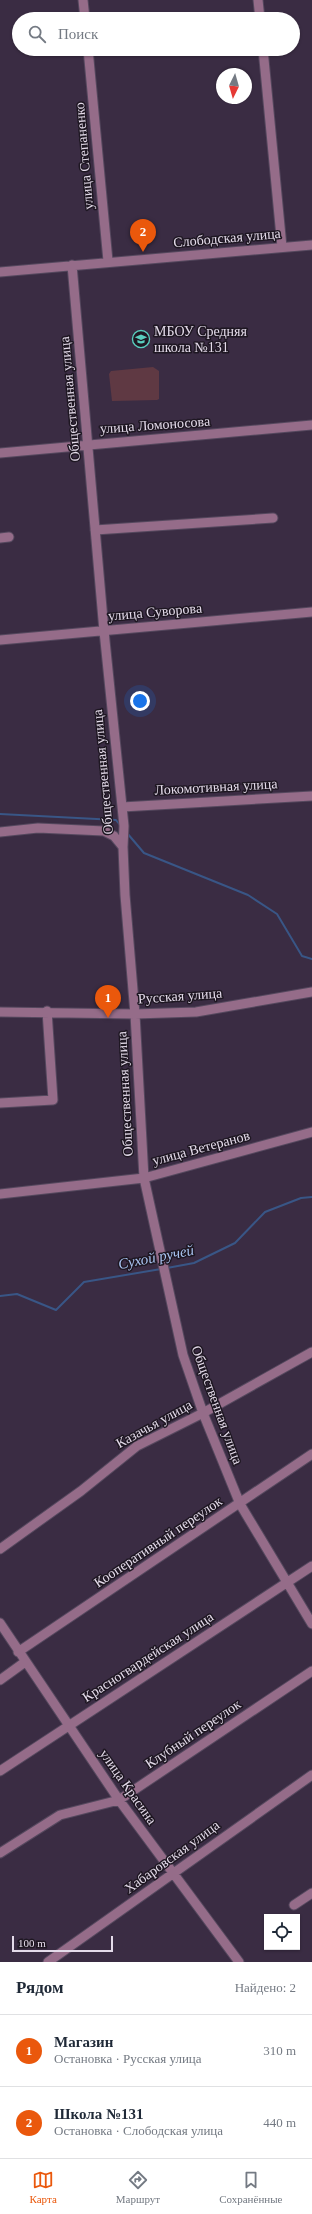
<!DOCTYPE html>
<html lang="ru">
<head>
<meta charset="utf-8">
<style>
	:root { --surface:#fff; --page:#f6f6f7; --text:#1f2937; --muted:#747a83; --line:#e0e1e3; --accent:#ea580c }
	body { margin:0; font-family:"Times New Roman",serif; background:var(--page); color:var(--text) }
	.controls { position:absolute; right:12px; bottom:12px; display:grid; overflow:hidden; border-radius:0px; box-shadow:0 1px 3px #0004 }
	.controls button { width:36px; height:36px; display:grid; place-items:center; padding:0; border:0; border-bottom:1px solid var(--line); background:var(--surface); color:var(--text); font:20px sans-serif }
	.compass { position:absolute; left:216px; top:68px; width:36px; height:36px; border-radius:50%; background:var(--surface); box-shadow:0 1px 3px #0004; rotate:185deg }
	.scale { position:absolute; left:12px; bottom:10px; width:101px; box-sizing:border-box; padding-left:4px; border:2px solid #e4dbea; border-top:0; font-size:11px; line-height:14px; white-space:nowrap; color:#e4dbea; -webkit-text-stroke:3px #1e1722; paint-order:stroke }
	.you { position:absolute; left:140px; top:701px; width:14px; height:14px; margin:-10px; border:3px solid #fff; border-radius:50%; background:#1a73e8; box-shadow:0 0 0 6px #1a73e833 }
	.badge { display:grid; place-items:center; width:26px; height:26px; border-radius:50%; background:var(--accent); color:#fff; font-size:13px; font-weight:700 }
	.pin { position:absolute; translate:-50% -33px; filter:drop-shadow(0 1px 2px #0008) }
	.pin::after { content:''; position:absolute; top:21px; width:14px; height:12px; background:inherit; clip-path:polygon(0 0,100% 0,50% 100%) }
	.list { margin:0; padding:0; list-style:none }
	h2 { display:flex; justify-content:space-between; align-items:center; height:52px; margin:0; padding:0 16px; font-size:17px }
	h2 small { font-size:13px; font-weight:400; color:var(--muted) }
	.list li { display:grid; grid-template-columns:26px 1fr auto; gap:12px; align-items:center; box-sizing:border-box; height:72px; padding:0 16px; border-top:1px solid var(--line) }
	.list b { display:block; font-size:15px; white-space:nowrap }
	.list p { margin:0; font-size:13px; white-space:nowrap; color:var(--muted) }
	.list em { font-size:13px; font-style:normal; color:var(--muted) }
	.icon { flex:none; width:22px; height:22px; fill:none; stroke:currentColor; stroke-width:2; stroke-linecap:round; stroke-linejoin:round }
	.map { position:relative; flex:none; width:312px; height:1962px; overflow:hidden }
	.search { position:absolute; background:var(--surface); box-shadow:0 1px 3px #0004; left:12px; right:12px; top:12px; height:44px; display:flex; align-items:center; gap:10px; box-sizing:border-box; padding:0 14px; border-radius:22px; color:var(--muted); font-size:15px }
	.sheet { height:196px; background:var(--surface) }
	nav { display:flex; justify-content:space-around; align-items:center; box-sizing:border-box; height:56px; border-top:1px solid var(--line); background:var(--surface); font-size:11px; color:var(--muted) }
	nav a { display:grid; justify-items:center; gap:2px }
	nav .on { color:var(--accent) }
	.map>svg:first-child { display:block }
</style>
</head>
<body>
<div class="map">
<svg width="312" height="1962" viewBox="0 0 312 1962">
	<rect width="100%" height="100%" fill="#3a2c43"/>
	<path fill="#5f3943" d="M153 367 159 371V399L157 400 112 401 109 374 111 371Z"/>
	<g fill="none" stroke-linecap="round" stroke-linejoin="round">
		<path stroke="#395686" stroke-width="2" d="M0 814 116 820 120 825
			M127 833 144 853 248 895 277 914 302 956 312 959
			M167 1268 194 1263 235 1243 265 1212 301 1198 312 1197
			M0 1296 17 1294 56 1310 84 1282 161 1269"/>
		<g stroke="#55485e" stroke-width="11">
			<path id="minor" d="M83 0 85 19
				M258 0 260 19
				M88 49 108 261
				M263 49 282 247
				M72 265 104 631 124 826 123 847 125 895 135 1014 144 1178 183 1355 203 1413 240 1504 312 1624
				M0 272 312 245
				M0 453 312 425
				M95 530 273 518
				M0 538 9 537
				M0 640 312 612
				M122 807 312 796
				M0 832 38 828 104 831 114 836 123 847
				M0 1012 135 1014 196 1012 312 992
				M0 1103 53 1100 47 1011
				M0 1194 144 1178 312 1132
				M0 1549 81 1491 137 1446 203 1413 312 1352
				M0 1623 119 1800 239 1962
				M18 1652 312 1454
				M0 1680 25 1662
				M0 1771 312 1566
				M0 1853 60 1815 119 1800 312 1671
				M294 1905 312 1893
				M48 1962 312 1775"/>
		</g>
		<use href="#minor" stroke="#956c89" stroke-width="9"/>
	</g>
	<defs>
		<g id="school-ring" transform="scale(0.9)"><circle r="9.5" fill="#1e1722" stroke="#59cebe" stroke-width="1.5"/><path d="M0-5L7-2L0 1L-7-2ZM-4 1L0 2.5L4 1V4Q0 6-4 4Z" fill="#59cebe"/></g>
	</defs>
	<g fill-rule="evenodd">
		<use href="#school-ring" x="141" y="339"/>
	</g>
	<g text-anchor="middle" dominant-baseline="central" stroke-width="3" stroke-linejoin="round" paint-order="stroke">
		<g font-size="14" fill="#e4dbea" stroke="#1e1722">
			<text transform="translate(84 156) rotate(-95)">улица Степаненко</text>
			<text transform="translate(227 238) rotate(-5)">Слободская улица</text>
			<text transform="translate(70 399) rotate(-95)">Общественная улица</text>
			<text transform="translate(155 425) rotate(-4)">улица Ломоносова</text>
			<text transform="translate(155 612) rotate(-5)">улица Суворова</text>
			<text transform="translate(103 772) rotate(-95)">Общественная улица</text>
			<text transform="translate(216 787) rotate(-3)">Локомотивная улица</text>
			<text transform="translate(180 996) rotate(-4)">Русская улица</text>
			<text transform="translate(125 1094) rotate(-93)">Общественная улица</text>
			<text transform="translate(201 1148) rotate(-15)">улица Ветеранов</text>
			<text transform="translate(217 1405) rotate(70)">Общественная улица</text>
			<text transform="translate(154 1424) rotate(-29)">Казачья улица</text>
			<text transform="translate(158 1542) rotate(-34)">Кооперативный переулок</text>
			<text transform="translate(148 1657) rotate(-33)">Красногвардейская улица</text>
			<text transform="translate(193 1734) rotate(-34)">Клубный переулок</text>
			<text transform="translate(128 1787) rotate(55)">улица Красина</text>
			<text transform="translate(172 1857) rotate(-36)">Хабаровская улица</text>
		</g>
		<g font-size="14" fill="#e4dbea" stroke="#1e1722" text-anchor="start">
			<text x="154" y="331">МБОУ Средняя<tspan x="154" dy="16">школа №131</tspan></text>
		</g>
		<g font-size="15" font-style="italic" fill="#aac5f2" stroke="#1e1722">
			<text transform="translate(156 1257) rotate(-11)">Сухой ручей</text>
		</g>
	</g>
</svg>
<div class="controls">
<button><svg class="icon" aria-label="locate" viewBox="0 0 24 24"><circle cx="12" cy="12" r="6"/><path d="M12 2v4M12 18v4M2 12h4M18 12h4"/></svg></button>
</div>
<svg class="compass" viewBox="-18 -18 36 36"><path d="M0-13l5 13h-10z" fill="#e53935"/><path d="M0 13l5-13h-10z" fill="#747a83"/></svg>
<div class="scale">100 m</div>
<div class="you"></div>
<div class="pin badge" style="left:108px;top:1018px">1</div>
<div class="pin badge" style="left:143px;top:252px">2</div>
<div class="search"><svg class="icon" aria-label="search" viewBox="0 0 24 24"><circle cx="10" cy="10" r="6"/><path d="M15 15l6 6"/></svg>Поиск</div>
</div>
<section class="sheet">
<h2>Рядом<small>Найдено: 2</small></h2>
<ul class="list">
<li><span class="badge">1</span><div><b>Магазин</b><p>Остановка · Русская улица</p></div><em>310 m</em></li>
<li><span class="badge">2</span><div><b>Школа №131</b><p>Остановка · Слободская улица</p></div><em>440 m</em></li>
</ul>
</section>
<nav>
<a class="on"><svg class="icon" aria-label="map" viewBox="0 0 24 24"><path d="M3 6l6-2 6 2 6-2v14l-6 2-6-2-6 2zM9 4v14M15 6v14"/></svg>Карта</a>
<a><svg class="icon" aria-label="directions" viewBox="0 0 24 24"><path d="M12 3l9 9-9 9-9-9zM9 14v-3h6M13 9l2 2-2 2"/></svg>Маршрут</a>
<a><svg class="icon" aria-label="saved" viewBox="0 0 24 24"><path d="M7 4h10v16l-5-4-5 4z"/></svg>Сохранённые</a>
</nav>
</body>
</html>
